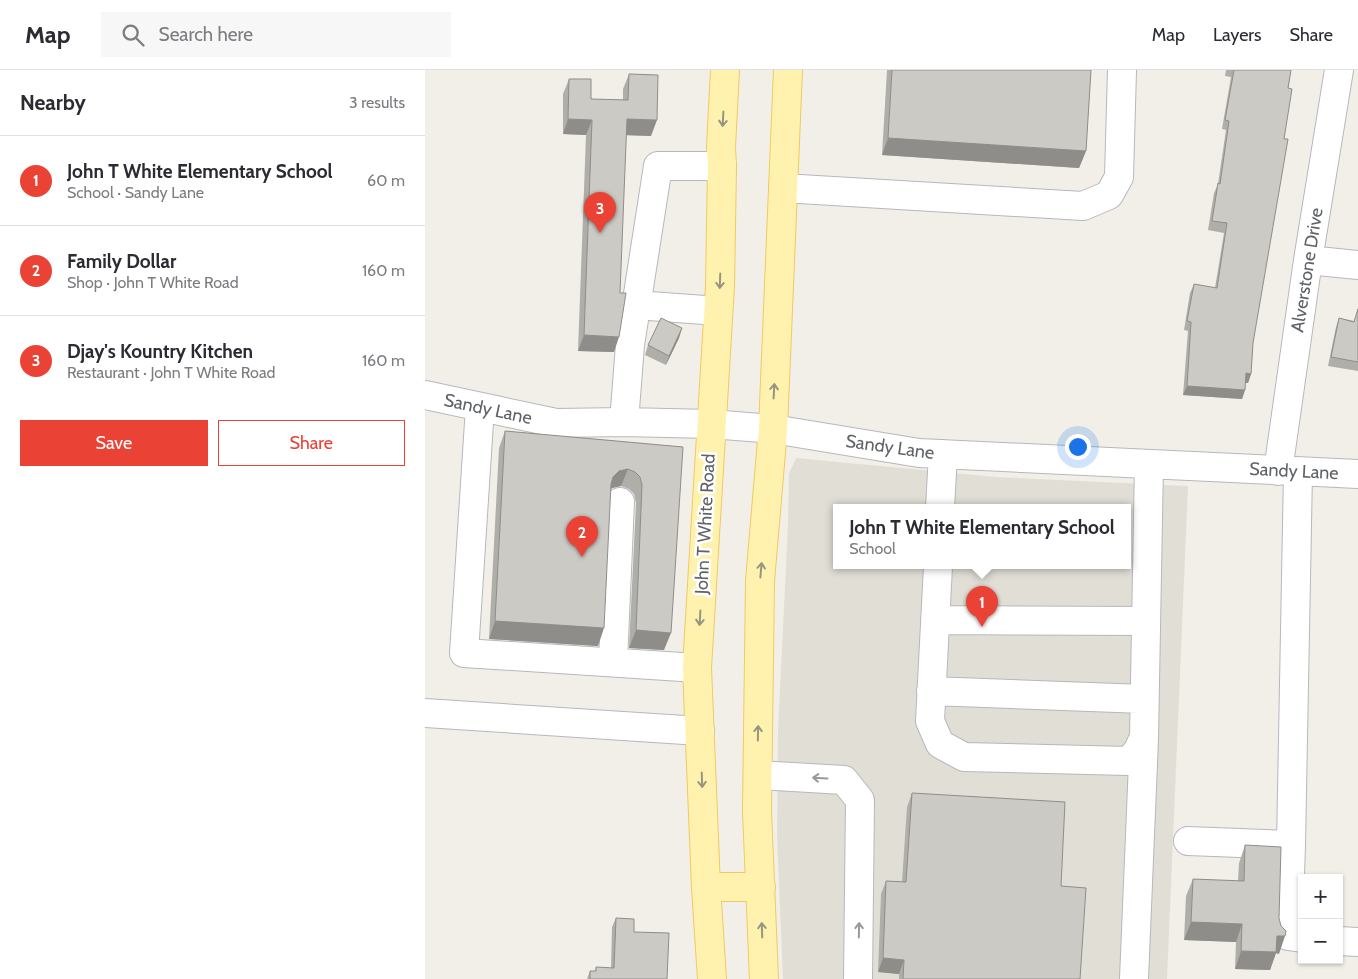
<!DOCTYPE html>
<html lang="en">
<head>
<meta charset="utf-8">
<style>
	:root { --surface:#fff; --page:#f7f7f7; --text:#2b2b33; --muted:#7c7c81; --line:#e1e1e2; --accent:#ea4335 }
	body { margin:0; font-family:Cabin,sans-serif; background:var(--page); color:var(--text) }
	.controls { position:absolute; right:15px; bottom:15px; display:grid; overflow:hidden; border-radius:0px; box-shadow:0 1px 4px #0004 }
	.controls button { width:45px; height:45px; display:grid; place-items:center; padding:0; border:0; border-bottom:1px solid var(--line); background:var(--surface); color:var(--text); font:25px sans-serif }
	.you { position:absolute; left:652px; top:376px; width:18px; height:18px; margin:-12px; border:4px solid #fff; border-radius:50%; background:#1a73e8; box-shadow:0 0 0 8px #1a73e833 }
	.badge { display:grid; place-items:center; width:32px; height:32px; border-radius:50%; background:var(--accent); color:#fff; font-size:16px; font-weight:700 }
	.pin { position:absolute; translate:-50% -41px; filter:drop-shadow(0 1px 2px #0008) }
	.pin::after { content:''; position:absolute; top:26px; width:18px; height:15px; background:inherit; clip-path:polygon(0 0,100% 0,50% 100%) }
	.popup { position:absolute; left:408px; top:434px; width:298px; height:65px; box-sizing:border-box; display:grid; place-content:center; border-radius:0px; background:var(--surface); filter:drop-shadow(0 1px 4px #0005); font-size:16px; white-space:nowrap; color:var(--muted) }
	.popup b { font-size:19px; color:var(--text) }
	.popup::after { content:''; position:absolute; left:50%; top:100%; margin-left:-10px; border:10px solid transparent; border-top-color:var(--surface) }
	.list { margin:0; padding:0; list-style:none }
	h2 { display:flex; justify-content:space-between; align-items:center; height:65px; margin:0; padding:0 20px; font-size:21px }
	h2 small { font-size:16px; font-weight:400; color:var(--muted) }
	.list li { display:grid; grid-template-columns:32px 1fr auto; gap:15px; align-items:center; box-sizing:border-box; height:90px; padding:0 20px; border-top:1px solid var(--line) }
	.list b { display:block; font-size:19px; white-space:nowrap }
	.list p { margin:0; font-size:16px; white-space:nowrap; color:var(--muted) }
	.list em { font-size:16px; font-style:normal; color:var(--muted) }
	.actions { display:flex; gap:10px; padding:15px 20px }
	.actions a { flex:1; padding:11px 0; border:1px solid var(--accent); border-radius:0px; text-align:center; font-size:18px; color:var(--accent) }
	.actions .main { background:var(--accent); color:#fff }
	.icon { flex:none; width:28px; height:28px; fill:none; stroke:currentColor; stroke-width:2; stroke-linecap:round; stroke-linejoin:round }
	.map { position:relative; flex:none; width:933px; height:909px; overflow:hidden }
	header { display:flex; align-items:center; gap:30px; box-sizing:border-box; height:70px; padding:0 25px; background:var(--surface); border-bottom:1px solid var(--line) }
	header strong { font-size:24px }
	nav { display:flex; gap:28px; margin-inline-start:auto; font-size:18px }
	.search { width:350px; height:45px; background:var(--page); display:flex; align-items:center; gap:12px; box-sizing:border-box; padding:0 18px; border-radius:0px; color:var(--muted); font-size:19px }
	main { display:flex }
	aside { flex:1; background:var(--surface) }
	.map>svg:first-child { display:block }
</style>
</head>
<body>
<header>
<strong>Map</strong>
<div class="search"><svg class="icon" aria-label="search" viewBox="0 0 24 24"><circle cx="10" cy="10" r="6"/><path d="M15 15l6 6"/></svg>Search here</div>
<nav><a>Map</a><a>Layers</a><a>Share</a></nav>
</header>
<main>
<aside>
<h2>Nearby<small>3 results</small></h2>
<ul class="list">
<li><span class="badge">1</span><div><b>John T White Elementary School</b><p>School · Sandy Lane</p></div><em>60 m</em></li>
<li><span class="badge">2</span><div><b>Family Dollar</b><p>Shop · John T White Road</p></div><em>160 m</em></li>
<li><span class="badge">3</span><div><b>Djay's Kountry Kitchen</b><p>Restaurant · John T White Road</p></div><em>160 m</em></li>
</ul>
<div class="actions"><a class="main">Save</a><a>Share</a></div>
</aside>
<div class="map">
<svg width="933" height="909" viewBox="0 0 933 909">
	<rect width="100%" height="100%" fill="#f1efe8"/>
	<path fill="#e1ded6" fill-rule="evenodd" d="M371 388 571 407 763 416 742 909H358L352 766 353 660 363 455 364 403ZM412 438H702V496H412Z"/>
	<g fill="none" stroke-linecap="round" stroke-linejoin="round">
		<g stroke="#b5b8bc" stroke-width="30">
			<path id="minor" d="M358 118 658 136 684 125 694 107 697 0
				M883 190 933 195
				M211 235 293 241
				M0 325 131 353 199 352 286 354 348 359 494 383 933 404
				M55 337 39 583 272 598
				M199 352 205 275 233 96H297
				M853 401 883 190 914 0
				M873 402 866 775 863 866 877 868
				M515 438 518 384
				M513 496 505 651 515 674 539 687 704 691 713 680 719 667 724 394
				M510 550 721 551
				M188 592 195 432
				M506 621 719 629
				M0 643 275 661
				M333 705 419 710 435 730 433 909
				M763 771 866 775
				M914 871 933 872
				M709 909 719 669"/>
		</g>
		<g stroke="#f2c960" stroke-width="30">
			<path id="major" d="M281 817H336
				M287 909 281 817 272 598 295 216 297 96 296 77 300 0
				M339 909 332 741 335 511 348 359 363 0"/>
		</g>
		<use href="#minor" stroke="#fff" stroke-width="28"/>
		<use href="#major" stroke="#fff2af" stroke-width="28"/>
	</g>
	<path fill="#afaea9" d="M462 0H666L661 81 654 98 457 85Z
		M801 0H866L828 273 826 304 823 313H820V320L817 329 758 325 763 261 759 260 765 223 769 214 790 218 799 163 783 160 789 123 793 114 801 60 797 59 806 7 800 6Z
		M204 4 226 66 201 65 189 282 153 281 161 65 138 64V24L144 9 166 29 198 30V19Z
		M933 238V301L903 296 911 257 914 248 929 251Z
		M257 258 254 268 241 295 220 285 223 275Z
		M80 361 258 377 239 580 204 578 211 433 209 424 204 419 196 416 187 418 185 420 173 576 64 569 74 378Z
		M487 723 636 816 655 909H474V904L453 902 456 824 461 811 477 812 482 737Z
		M820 775 854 848V884L851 883 845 900 810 899 811 872 759 870 761 826 768 809 813 811 814 793Z
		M191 848 209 862 242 909H162L165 901H170L171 897 186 898 187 857Z"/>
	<path fill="#8f8d8a" d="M143 49 167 50 161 65 138 64Z
		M202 49 232 50 226 66 196 65Z
		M463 68 661 81 654 98 457 85Z
		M257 258 254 268 241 295 244 286Z
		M159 265 194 267 189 282 153 281Z
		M821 303 826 304 823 313 817 312Z
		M762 316 820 320 817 329 758 325Z
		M203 399 196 416 187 418 182 424 188 407 194 401Z
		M70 551 179 558 173 576 64 569Z
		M211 560 246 563 239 580 204 578Z
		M766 852 817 854 811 872 759 870Z
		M852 866H860L854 884 851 883 845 900 810 899 816 881Z
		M458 888 479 890 474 904 453 902Z"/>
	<path fill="#cccac5" stroke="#8f8d8a" d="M467 0H666L661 81 463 68Z
		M809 0H866L863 18 867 19 859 69H863L828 273 826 304 821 303 820 320 762 316 766 252 762 251 769 214 792 218 802 153 787 151 793 113 795 114 804 51 800 50Z
		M204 4 233 5 232 50 202 49 195 223H201L194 267 159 265 167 50 143 49 144 9H166V29L203 30Z
		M933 239V292L906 287 914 248 929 252Z
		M236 248 257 258 244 286 223 275Z
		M80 361 258 377 246 563 211 560 217 415 215 407 210 402 203 399 194 401 188 407 186 414 179 558 70 551Z
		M487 723 640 732 636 816 661 818 655 909H478L479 890 458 888 461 811 481 812Z
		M820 775 856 777 854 848 856 856 861 861 860 866H852L851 882 816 881 817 854 766 852 768 809 819 811Z
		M191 848 209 849V862L244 863 242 909H165V901H171V897L189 898Z"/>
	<defs><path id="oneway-shaft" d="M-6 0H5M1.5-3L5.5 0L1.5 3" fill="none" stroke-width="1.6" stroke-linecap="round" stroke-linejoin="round" transform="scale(1.25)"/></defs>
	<g stroke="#979581">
		<use href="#oneway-shaft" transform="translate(298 49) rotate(93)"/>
		<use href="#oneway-shaft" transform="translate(295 211) rotate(92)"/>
		<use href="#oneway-shaft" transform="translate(349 321) rotate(-87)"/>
		<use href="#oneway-shaft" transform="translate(336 500) rotate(-85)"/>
		<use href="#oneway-shaft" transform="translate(275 548) rotate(93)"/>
		<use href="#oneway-shaft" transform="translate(333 663) rotate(-89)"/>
		<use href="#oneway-shaft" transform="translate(277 710) rotate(88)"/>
		<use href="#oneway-shaft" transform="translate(337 860) rotate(-92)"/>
	</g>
	<g stroke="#979a9d">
		<use href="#oneway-shaft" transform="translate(395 708) rotate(-177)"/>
		<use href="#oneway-shaft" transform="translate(434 860) rotate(-89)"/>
	</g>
	<g text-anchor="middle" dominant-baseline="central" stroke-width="5" stroke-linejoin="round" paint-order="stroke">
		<g font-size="18" fill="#5f6368" stroke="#fff">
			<text transform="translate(882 200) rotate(-81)">Alverstone Drive</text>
			<text transform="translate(63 339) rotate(12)">Sandy Lane</text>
			<text transform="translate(465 377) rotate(8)">Sandy Lane</text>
			<text transform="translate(869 401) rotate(3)">Sandy Lane</text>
			<text transform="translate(280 454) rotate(-87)">John T White Road</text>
		</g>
	</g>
</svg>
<div class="controls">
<button>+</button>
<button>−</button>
</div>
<div class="you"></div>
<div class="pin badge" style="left:557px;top:557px">1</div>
<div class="popup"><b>John T White Elementary School</b>School</div>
<div class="pin badge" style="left:157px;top:487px">2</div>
<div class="pin badge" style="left:175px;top:163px">3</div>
</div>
</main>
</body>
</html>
